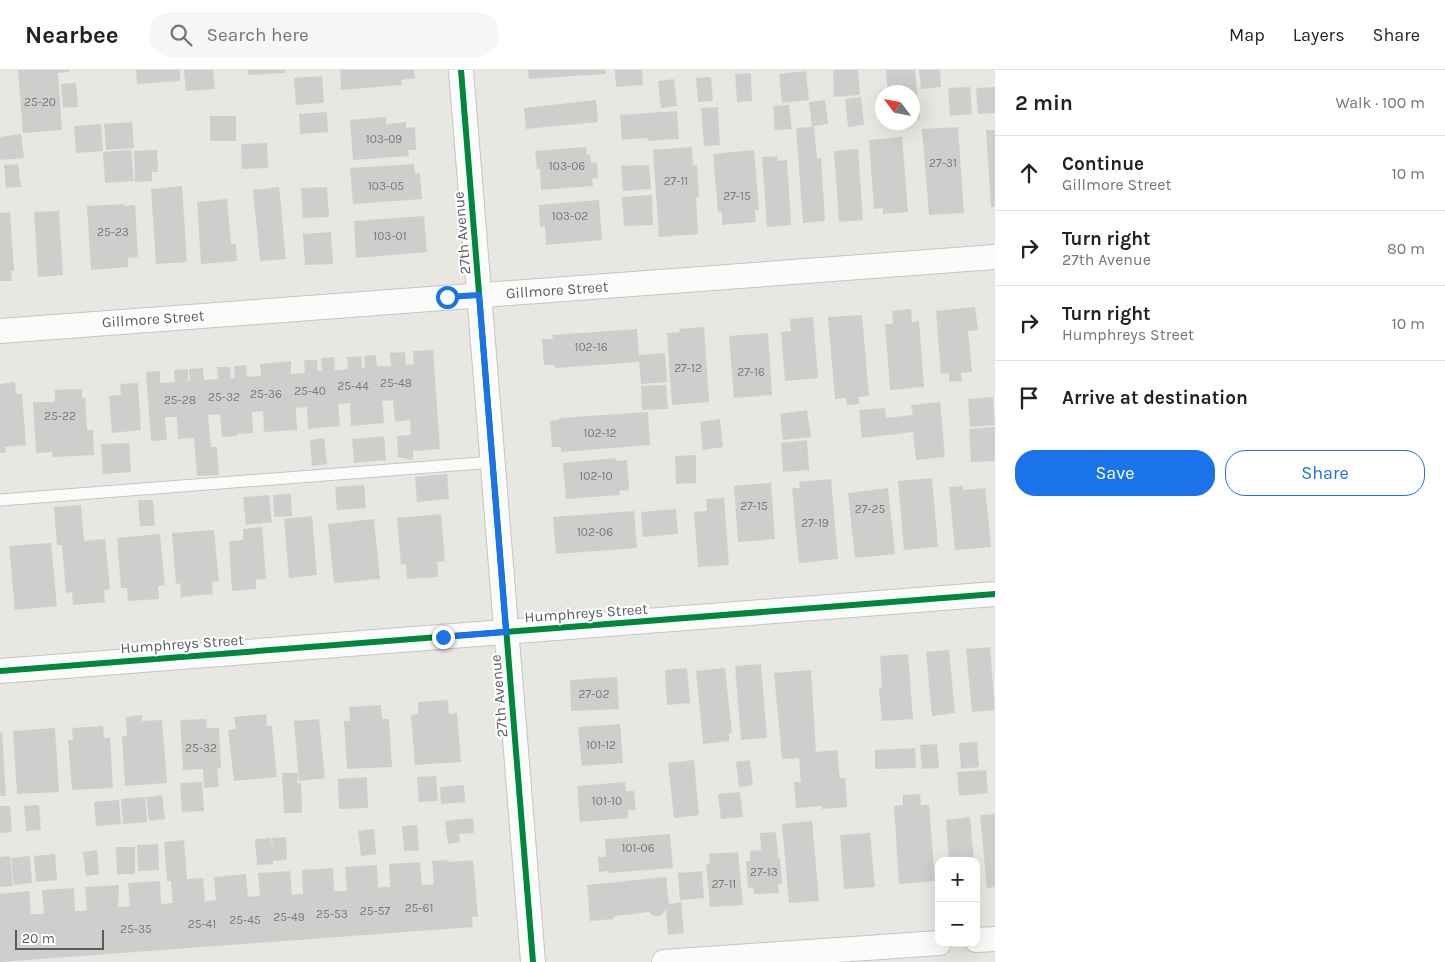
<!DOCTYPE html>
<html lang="en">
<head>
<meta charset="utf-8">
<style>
	:root { --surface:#fff; --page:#f6f6f6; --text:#222; --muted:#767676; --line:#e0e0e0; --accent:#1a73e8 }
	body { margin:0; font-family:Karla,sans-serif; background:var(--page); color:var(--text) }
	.controls { position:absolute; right:15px; bottom:15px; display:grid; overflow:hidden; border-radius:10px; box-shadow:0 5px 20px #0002 }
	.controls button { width:45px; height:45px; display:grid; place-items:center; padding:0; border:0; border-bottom:1px solid var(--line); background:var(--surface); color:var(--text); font:25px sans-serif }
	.compass { position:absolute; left:875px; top:15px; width:45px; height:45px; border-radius:50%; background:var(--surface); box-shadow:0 5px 20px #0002; rotate:302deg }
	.scale { position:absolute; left:15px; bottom:12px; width:89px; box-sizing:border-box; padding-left:5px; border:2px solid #585c60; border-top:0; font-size:14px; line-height:18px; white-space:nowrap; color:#585c60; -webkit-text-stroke:4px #fff; paint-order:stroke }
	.stop { position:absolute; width:15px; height:15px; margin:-11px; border:4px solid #1a73e8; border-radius:50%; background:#fff }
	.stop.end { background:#1a73e8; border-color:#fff; box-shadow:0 1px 5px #0008 }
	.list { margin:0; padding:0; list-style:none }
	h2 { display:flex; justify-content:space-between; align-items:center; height:65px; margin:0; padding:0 20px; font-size:21px }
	h2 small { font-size:16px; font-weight:400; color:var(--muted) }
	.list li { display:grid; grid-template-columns:32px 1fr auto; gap:15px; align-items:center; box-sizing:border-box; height:75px; padding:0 20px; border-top:1px solid var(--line) }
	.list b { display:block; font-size:19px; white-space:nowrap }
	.list p { margin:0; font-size:16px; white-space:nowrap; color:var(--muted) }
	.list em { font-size:16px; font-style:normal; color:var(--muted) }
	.actions { display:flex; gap:10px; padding:15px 20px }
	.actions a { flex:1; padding:11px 0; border:1px solid var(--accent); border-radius:20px; text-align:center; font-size:18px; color:var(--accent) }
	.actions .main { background:var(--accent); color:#fff }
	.icon { flex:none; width:28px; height:28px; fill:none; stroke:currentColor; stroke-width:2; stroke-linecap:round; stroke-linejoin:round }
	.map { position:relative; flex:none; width:995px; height:892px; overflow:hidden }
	header { display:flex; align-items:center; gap:30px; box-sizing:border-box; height:70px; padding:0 25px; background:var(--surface); border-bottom:1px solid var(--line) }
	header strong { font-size:24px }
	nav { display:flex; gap:28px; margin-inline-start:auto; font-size:18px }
	.search { width:350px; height:45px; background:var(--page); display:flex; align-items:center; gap:12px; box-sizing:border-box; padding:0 18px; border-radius:28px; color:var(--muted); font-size:19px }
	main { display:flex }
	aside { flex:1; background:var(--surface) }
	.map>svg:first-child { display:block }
</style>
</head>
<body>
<header>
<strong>Nearbee</strong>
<div class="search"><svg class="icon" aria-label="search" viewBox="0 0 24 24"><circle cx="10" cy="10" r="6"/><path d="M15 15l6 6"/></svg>Search here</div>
<nav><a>Map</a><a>Layers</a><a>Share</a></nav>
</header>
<main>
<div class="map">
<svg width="995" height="892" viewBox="0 0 995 892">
	<rect width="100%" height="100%" fill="#e8e7e2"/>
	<path fill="#d0cecc" d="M18 0H69V2L58 3 62 60 23 63Z
		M136 0H180V11L137 14Z
		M184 0H213L215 19 186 21Z
		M248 0H285V3L248 5Z
		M340 0H414L415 8 401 10 402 15 341 20Z
		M528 0H605L606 4 529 9Z
		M615 0H642L643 15 616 17Z
		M833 0H858L860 25 834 27Z
		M886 0H915L920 49 912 50V22H888Z
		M919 0H940L941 17 921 19Z
		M806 1 809 30 782 33 779 4Z
		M751 3 752 31 737 32 735 4Z
		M322 6 324 33 296 35 294 8Z
		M711 7 713 31 698 32 696 8Z
		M674 9 677 36 661 38 658 11Z
		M76 13 78 37 63 38 61 14Z
		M970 17 972 44 950 46 948 18Z
		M995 17V43L978 44 976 18Z
		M861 27 864 55 848 57 845 29Z
		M596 30 598 52 526 59 524 38Z
		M825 30 828 54 814 56 817 89 821 88 825 151 803 153 796 58 812 57 809 32Z
		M789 35 792 59 775 60 773 36Z
		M718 37 720 75 704 76 701 38Z
		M677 41 679 69 648 71V68L622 70 620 45Z
		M327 42 328 62 300 64 299 44Z
		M210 46H236V71H210Z
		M386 47V54L406 52V58L415 57 416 80H408L409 86 353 90 350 50Z
		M132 52 134 78 106 80 104 54Z
		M101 54 103 81 76 83 74 56Z
		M958 57 964 143 929 145 922 59Z
		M986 60H995V136L991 137Z
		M21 64 24 88 0 90V67Z
		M902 67 908 142 883 144V138L874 139 869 70Z
		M267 73 268 98 242 99 241 74Z
		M586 77 587 85 590 84 591 93 597 92 598 108 592 109 593 116 541 120 540 99H537L535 81Z
		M692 77 693 95H697L699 127H696L698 164 659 167 653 80Z
		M858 79 863 150 839 152 834 81Z
		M131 80 134 111 105 113 103 82Z
		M157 80 158 102H152V111L135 112 134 81Z
		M754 80 759 140H755L756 152 722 155V142H718L713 84Z
		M777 86 778 91 787 90 791 155 767 157 762 87Z
		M18 94 21 117 6 118 4 95Z
		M414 94 415 104 420 103 422 129 353 134 350 98Z
		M649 95 651 119 623 121 621 96Z
		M182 116 187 192 156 194 151 119Z
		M279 117 286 189 260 191 253 120Z
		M327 117 329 147 303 148 301 118Z
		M652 125 653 155 624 156 622 127Z
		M227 129 231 174H236L237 191 201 194 197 132Z
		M599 130 602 170 546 175 545 156 540 157 539 135Z
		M124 134V136L135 135 138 187 128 188V197L91 200 87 136Z
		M59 141 63 205 38 207 34 142Z
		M10 142 14 201H11L12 211H0V143Z
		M424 146 427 182 356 188 354 151Z
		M331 162 333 194 305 195 303 164Z
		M975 237 978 260 968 261 972 302 961 303 962 311 949 312V303L941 304 936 241Z
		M911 239 912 252 919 251 924 317 890 320 885 254H893L892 241Z
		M862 245 869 326 859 327V334L847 335 846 328 835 329 828 247Z
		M813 247 818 308 785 311 781 262 791 261 790 249Z
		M704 257 709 332 672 335 667 263 680 262 679 259Z
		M637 259 639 285 665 283 667 312 641 314 639 292 555 298V295H544L542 269H553L552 265Z
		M768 263 772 325 734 328 729 266Z
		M433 280 440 379 413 381V390L398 387 397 366 411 365 410 350 395 352 393 330 382 331 384 353 351 356 350 333 338 334 340 356 308 359 307 337 296 338 297 360 264 362 263 341 252 342 253 363 237 364V366L222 367 220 344 208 345 211 377H217L219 405 197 406 194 368 178 369 177 347H165L167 370 151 371 146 302 160 301V313L175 312 174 300 188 299V311H190L189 299 203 298 204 310 218 309 217 297H230L231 308H235L234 296 246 295 247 307 261 306 260 294 291 291V304L305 303 304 290H317L318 301H322L321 288 334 287 335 300H342L348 299 347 287 361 286 362 298H365L364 286 376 285 377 296H391L390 283 405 282 406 295 414 294 413 281Z
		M15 312 16 324H22L26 375 5 377 6 383H0V314Z
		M138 313 141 360 112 363 109 326 121 325 120 314Z
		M666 315 668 339 642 340 641 316Z
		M82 319V328L85 327 87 360H93L94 385 53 387 52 382 36 383 33 332H55V320Z
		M993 327 995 355 970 357 968 329Z
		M940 332 945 387 916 390 913 362 862 368 859 340 885 338 886 348 913 345 911 335Z
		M807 340 811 367 783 370 780 344Z
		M648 342 650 375 561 382V377H552L550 351 559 350V348Z
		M720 349 723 377 703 380 700 352Z
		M995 357V391L971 392 969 359Z
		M384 366 386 390 354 393 352 369Z
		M324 368 327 394 312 396 310 370Z
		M807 370 809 400 783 402 781 373Z
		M129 373 131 402 103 404 101 374Z
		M696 385V413L676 414 675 386Z
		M615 388 616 391 627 390 629 420 619 421 620 425 566 429 563 393Z
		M447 404 449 429 417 432 415 407Z
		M932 408 938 477 904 480 898 411Z
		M831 409 838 489 799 493 792 418H800L799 412Z
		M771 413 775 469 738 472 734 416Z
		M364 415 366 438 337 440 335 417Z
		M963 416V420L985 418 991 477 955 480 949 417Z
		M888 418 895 484 855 488 848 423Z
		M291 424 292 446 274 447 273 425Z
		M269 425 272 452 246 455 243 427Z
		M724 428 729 495 698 497 694 442 707 441 706 429Z
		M138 430H153L155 456H140Z
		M81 435 84 471 105 469 110 519 104 520 105 532 73 535 72 522 66 523 62 475H57L54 437Z
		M676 439 678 464 643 467 641 442Z
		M634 441 637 478 556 484 553 447Z
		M441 444 445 491 437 492 438 507 407 509 406 494 401 495 397 448Z
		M312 446 317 505 289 508 284 449Z
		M374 449 380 509 334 513 328 454Z
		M262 457 266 509 256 510V519L232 521 229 471 243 470V459Z
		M214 460 219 511 212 512 213 524 181 527 180 513 176 514 172 463Z
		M160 464 165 515 158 516 159 529 128 531 127 518H121L117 468Z
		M51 473 57 536 15 540 9 476Z
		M990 577 995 640 972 642 966 579Z
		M949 580 955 643 932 646 926 582Z
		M908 584 913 649 882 651 879 618H882L880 586Z
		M761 594 767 668 741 670 735 596Z
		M687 598 690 633 667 635 665 600Z
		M725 598 732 663 729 664V671L703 674 696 601Z
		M811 600 816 682 837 680 840 708H845L847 737 822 739V736L796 738 794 712H801L799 688 782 689 774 603Z
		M617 607 619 639 571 641 570 610Z
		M448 630 449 644 457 643 461 692 415 695 411 645 418 644V632Z
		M381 635 382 649H389L392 697 347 699 344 651H350L349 637Z
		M266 644 267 656H272L277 707 234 711 228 660 236 659 234 647Z
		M142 645V651L162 650 167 713 125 716 122 666H127L126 647Z
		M206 649 207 658H219L221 698H217L219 717 204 718 203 699 183 700 180 650Z
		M319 649 325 708 299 711 294 651Z
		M620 654 623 693 582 696 578 657Z
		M103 656 104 668H110L113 718 72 720 68 670H73L72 658Z
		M55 658 59 722 17 724 13 661Z
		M2 662 6 726H0V663Z
		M977 672 979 697 961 699 959 673Z
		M937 674 939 698 922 699 920 675Z
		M915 678 916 698 875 699V680Z
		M694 690 699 745 674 748 668 693Z
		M750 690 753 715 739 717 736 692Z
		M986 700 988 723 959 726 957 702Z
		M282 703H298V714L301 713 302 743H284Z
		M436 706 438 731 419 732 417 707Z
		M367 707 368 738 339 739 338 709Z
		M202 712 204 741 182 742 180 713Z
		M625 712 626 721H634L636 740H628V748L580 752 577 716Z
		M464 715 465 732 441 734 440 717Z
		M740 722 743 747 721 749 718 724Z
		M920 724 921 735H929L935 811 899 814 894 736 903 735V725Z
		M162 725 165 749 149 751 146 727Z
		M145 727 147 752 123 754 121 729Z
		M119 730 121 754 96 756 94 732Z
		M39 735 41 760 26 761 24 736Z
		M0 736H10L12 762 0 763Z
		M995 744V817L987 818 980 745Z
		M970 747 974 791H949L946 750Z
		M473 748 474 763 459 764 460 772 448 774 445 751Z
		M812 751 819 831 789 833 782 754Z
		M417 755 419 780 404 781 402 756Z
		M374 759 376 784 361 786 358 761Z
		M776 762 778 788H780L782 813 778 814 779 823 754 824 753 817 748 818 746 791H750V781L761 780 760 763Z
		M870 763 875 817 844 819 840 765Z
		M670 764 673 798 608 803V801L599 802 598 787H606L605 769Z
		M286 767 287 790 273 791V794L257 795 255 769 271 768 273 785 272 768Z
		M184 770 187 809 203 808 205 831 216 830 214 807 246 804 248 827 260 826 258 803 290 801 292 825 298 824H303L302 800 333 798 334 821H347L345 797 377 795 378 818 384 817H390L389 794 420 792 422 815 434 814 432 791 448 790V792L473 790 478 847H472L473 857 0 892V824L29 821 31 844H44L42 820 74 818 75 841H81L87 840 85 817 119 815 118 837H123L130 836 128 813 160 811 161 834 173 833 171 811H167L164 772Z
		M158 774 159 800 138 801 137 775Z
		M116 777H135V804H117Z
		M97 780 99 804 86 806 83 782Z
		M738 782 743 835 710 837 706 794 710 793 709 784Z
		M55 784 57 810 36 812 34 786Z
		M10 786 13 816 0 817V787Z
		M30 786 32 813 14 815 11 788Z
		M702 801 704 828 680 830 678 803Z
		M666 807 669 834 681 832 684 863 668 865 666 840 660 846H653L649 842 615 846 613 849 590 851 587 815Z"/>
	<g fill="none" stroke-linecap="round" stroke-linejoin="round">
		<g stroke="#c5c5c4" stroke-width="13">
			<path id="service" d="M0 430 493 392"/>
		</g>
		<g stroke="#c5c5c4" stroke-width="26">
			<path id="minor" d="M461 0 533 892
				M0 261 995 187
				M0 601 995 524
				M976 870 995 869
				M664 892 939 873"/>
		</g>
		<use href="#service" stroke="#fcfbfb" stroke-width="11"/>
		<use href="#minor" stroke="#fcfbfb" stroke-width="24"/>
		<g stroke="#fff" stroke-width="9">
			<path id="cycleway" d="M461 0 533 892
				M0 601 995 524"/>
		</g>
		<use href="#cycleway" stroke="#00873e" stroke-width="6"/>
	</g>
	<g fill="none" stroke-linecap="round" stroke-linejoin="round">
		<path stroke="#1a73e8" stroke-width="6" d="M443 567 506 562 479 225 447 227"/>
	</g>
	<g text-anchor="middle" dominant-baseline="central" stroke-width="4" stroke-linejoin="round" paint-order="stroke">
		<g font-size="12" fill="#777a7c">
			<text x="40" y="32">25-20</text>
			<text x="384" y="69">103-09</text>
			<text x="943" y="93">27-31</text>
			<text x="567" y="96">103-06</text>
			<text x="676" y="111">27-11</text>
			<text x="386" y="116">103-05</text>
			<text x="737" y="126">27-15</text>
			<text x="570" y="146">103-02</text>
			<text x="113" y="162">25-23</text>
			<text x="390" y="166">103-01</text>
			<text x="591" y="277">102-16</text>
			<text x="688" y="298">27-12</text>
			<text x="751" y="302">27-16</text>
			<text x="396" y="313">25-48</text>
			<text x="353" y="316">25-44</text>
			<text x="310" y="321">25-40</text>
			<text x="266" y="324">25-36</text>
			<text x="224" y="327">25-32</text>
			<text x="180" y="330">25-28</text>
			<text x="60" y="346">25-22</text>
			<text x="600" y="363">102-12</text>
			<text x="596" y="406">102-10</text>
			<text x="754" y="436">27-15</text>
			<text x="870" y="439">27-25</text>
			<text x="815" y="453">27-19</text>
			<text x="595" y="462">102-06</text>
			<text x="594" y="624">27-02</text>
			<text x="601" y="675">101-12</text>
			<text x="201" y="678">25-32</text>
			<text x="607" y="731">101-10</text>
			<text x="638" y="778">101-06</text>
			<text x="764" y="802">27-13</text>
			<text x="724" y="814">27-11</text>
			<text x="419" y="838">25-61</text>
			<text x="375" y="841">25-57</text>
			<text x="332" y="844">25-53</text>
			<text x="289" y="847">25-49</text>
			<text x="245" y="850">25-45</text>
			<text x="202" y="854">25-41</text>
			<text x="136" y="859">25-35</text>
		</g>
		<g font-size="15" fill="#585c60" stroke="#fff">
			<text transform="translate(462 163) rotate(-95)">27th Avenue</text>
			<text transform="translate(557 220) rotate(-4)">Gillmore Street</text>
			<text transform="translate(153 249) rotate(-4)">Gillmore Street</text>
			<text transform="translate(586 543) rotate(-4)">Humphreys Street</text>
			<text transform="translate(182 574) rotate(-4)">Humphreys Street</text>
			<text transform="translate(499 626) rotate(-95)">27th Avenue</text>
		</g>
	</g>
</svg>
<div class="controls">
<button>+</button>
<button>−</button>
</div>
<svg class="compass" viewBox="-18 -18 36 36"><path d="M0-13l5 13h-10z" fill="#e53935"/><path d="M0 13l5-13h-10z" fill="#767676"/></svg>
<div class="scale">20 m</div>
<div class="stop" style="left:447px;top:227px"></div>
<div class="stop end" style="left:443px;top:567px"></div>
</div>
<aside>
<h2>2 min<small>Walk · 100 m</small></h2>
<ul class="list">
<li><svg class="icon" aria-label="ahead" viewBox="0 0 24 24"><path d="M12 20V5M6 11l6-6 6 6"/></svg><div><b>Continue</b><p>Gillmore Street</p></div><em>10 m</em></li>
<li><svg class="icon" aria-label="right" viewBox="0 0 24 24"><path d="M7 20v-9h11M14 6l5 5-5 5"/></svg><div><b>Turn right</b><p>27th Avenue</p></div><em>80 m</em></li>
<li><svg class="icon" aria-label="right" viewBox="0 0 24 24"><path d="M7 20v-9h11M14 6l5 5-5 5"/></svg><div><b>Turn right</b><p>Humphreys Street</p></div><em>10 m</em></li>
<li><svg class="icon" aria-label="arrive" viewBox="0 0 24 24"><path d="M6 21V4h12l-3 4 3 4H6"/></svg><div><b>Arrive at destination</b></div></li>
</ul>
<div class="actions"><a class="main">Save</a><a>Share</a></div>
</aside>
</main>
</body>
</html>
